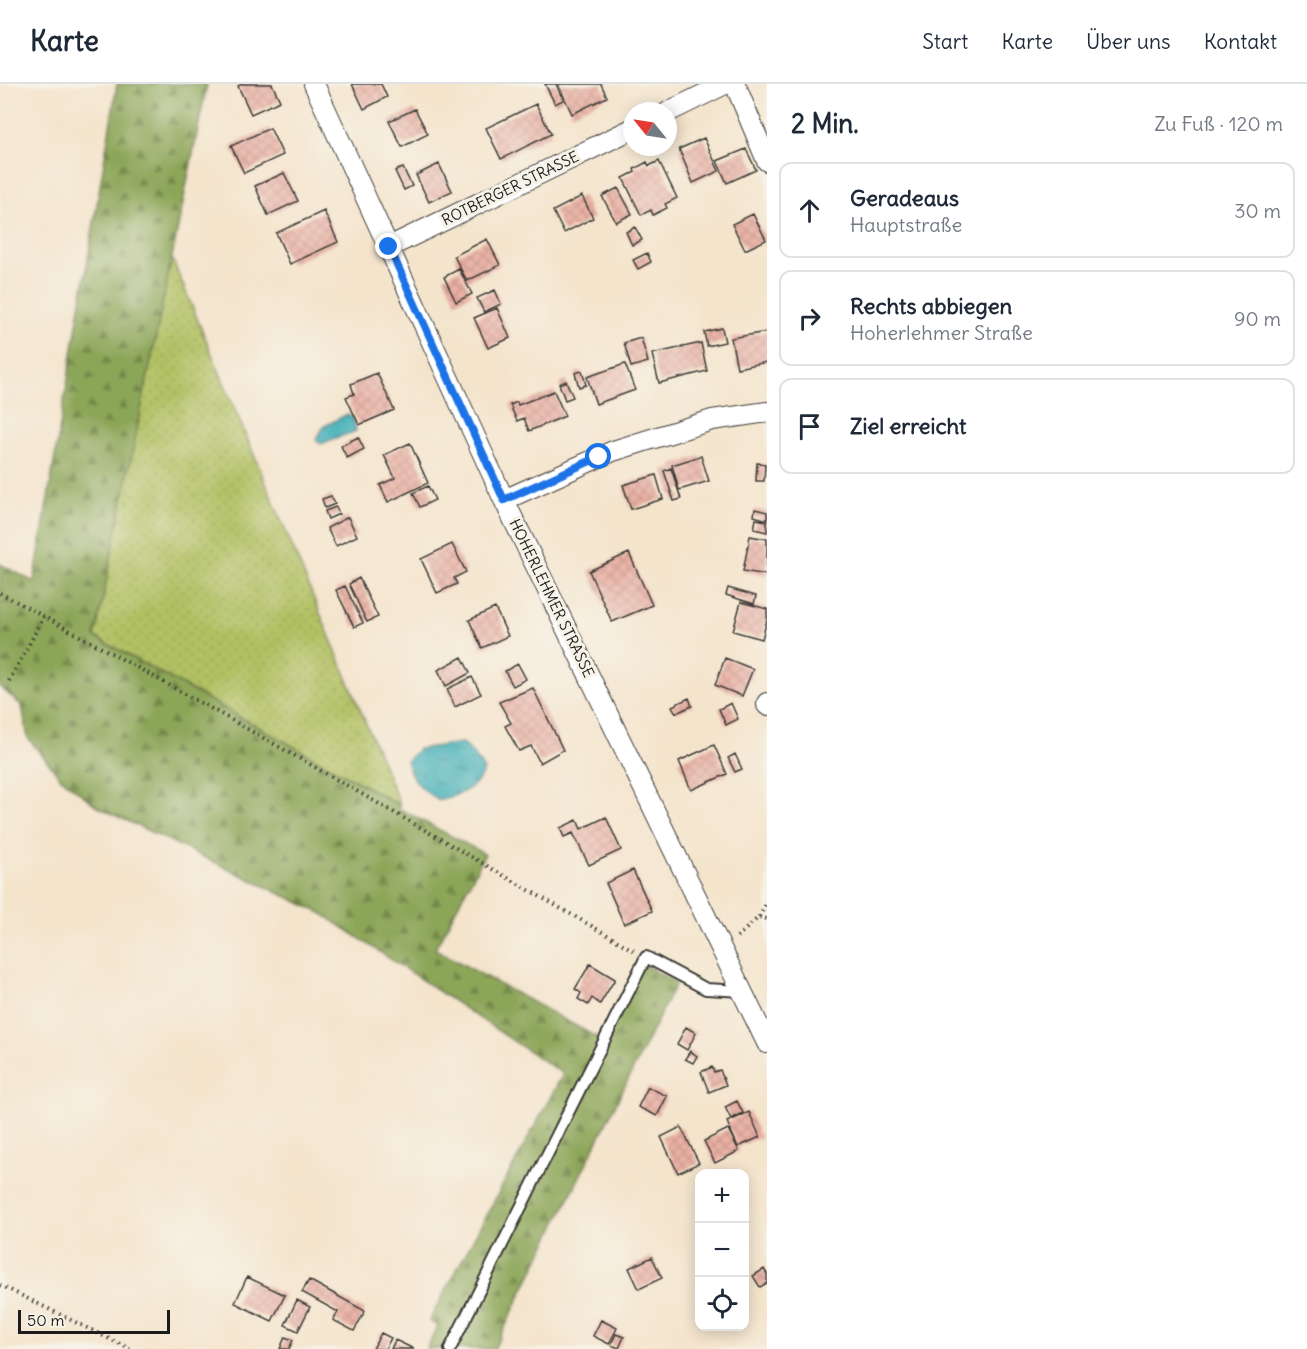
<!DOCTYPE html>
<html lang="de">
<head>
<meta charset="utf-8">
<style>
	:root { --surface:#fff; --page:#f2f2f3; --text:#1f2937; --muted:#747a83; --line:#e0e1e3 }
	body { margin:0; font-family:Delius,sans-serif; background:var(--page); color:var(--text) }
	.controls { position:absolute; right:18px; bottom:18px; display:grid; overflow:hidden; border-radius:12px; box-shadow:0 3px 15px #0003 }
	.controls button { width:54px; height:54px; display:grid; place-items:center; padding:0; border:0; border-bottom:2px solid var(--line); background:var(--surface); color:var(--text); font:30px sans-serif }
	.compass { position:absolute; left:623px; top:18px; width:54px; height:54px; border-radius:50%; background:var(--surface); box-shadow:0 3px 15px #0003; rotate:300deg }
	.scale { position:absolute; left:18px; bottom:15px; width:152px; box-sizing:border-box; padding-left:6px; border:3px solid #1c1c1c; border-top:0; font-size:16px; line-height:21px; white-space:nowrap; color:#1c1c1c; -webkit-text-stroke:4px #f7f3e8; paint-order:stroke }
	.stop { position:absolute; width:18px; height:18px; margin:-14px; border:4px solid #1a73e8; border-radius:50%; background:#fff }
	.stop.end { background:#1a73e8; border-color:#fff; box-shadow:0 2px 6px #0008 }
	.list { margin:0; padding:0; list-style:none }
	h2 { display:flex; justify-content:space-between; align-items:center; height:78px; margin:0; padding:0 24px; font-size:26px }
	h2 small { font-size:20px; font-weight:400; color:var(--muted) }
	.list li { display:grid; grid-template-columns:39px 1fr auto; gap:18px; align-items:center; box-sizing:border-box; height:96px; margin:0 12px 12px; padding:0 12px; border:2px solid var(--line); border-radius:12px }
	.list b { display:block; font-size:22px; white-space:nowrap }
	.list p { margin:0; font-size:20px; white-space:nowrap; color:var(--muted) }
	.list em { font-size:20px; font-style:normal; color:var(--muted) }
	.icon { flex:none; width:33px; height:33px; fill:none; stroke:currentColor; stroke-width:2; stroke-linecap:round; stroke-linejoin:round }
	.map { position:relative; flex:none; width:767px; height:1265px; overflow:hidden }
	header { display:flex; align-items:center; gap:36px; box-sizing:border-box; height:84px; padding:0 30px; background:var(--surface); border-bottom:2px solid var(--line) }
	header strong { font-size:28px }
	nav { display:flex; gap:33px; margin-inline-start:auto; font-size:21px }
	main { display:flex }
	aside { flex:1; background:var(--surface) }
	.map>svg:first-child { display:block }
</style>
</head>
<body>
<header>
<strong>Karte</strong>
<nav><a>Start</a><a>Karte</a><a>Über uns</a><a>Kontakt</a></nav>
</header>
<main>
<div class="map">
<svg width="767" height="1265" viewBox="0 0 767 1265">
	<defs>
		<pattern id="grass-dots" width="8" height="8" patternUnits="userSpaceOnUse" patternTransform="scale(1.5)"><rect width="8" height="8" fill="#b1c062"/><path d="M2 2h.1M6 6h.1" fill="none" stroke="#98a454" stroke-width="1.8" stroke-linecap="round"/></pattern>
		<pattern id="forest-firs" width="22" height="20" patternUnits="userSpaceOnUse" patternTransform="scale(1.5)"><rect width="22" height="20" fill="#8ca658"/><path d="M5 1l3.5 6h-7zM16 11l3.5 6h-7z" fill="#728648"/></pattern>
		<pattern id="water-ripples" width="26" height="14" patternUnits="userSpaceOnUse" patternTransform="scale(1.5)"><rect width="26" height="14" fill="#3cadb7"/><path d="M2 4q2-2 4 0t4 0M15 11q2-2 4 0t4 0" fill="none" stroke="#328c94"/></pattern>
		<pattern id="building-cross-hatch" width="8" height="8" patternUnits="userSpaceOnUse" patternTransform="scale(1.5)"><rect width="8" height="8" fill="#eab0a4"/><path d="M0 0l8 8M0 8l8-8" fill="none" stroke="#c8978d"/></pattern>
	</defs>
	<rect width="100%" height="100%" fill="#f7f3e8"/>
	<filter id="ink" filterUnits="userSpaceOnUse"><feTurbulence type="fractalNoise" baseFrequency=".0167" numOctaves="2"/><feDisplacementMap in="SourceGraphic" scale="12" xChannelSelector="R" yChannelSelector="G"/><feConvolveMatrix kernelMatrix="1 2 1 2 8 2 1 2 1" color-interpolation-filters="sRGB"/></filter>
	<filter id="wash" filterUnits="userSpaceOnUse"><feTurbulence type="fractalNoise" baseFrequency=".008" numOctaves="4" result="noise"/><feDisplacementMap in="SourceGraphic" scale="24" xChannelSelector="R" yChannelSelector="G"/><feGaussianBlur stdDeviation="1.35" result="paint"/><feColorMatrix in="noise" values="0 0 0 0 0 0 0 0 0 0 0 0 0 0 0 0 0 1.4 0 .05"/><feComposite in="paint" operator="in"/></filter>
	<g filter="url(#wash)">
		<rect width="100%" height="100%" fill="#f4e4cc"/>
		<path fill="url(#grass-dots)" stroke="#666e3f" stroke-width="1.5" d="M171 172 400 721 95 553Z"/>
		<path fill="url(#forest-firs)" stroke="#54613a" stroke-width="1.5" d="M117 0H207L95 553 399 721 398 724 485 770 435 865 598 954 640 878 676 899 494 1265H426L438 1242 429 1237 563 990 321 829 98 723 60 693 28 654 22 622 0 603V480L34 498Z"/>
		<path fill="url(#water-ripples)" stroke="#2c646a" stroke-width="1.5" d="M348 330 353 334 356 347 321 360 316 356 324 342Z
			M462 659C472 667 478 675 484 686 478 705 456 712 439 716 425 709 408 693 407 677L418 665Z"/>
		<g id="blocks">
			<path fill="url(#building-cross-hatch)" d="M242 0H272L280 17 251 30 238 2Z
				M352 0H381L387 13 364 25Z
				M545 0H556L563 16 555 20Z
				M558 0H601L607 13 572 30Z
				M536 20 551 50 501 75 486 44Z
				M415 25 428 50 402 63 389 37Z
				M270 44 283 71 244 89 231 62Z
				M704 54 719 87 693 99 679 65Z
				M746 65 756 86 727 99 717 77Z
				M659 77 677 114 665 120 667 124 653 131 651 126 641 131 623 94 635 88 634 85 647 78 649 82Z
				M439 80 452 107 429 118 416 91Z
				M403 84 412 102 404 106 395 87Z
				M284 89 298 117 268 131 255 102Z
				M618 104 632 130 616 138 602 112Z
				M582 112 593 134 564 149 553 127Z
				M324 127 338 158 290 180 276 149Z
				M753 130 766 156 745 166 732 140Z
				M635 143 642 156 632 161 626 148Z
				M487 155 500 181 467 197 454 172Z
				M647 169 651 178 638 185 633 176Z
				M459 185 472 210 456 218 444 193Z
				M495 206 501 220 484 228 477 214Z
				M497 224 510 254 488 264 474 234Z
				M722 244 725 258 707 262 704 248Z
				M767 248V278L737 284 731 254Z
				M641 254 648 278 631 283 624 259Z
				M701 259 707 287 659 299 652 270Z
				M625 280 635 306 596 320 587 293Z
				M582 287 586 301 579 303 575 289Z
				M377 289 394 326 359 341 346 313 354 310 351 300Z
				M566 297 573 313 565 316 559 300Z
				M554 307 565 332 529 347 524 334 517 337 510 321 517 318 518 321Z
				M358 353 364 365 347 374 341 362Z
				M410 359 428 399 388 418 380 401 395 394 384 371Z
				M701 372 709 397 679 406 672 381Z
				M757 379 765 380 764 397H756Z
				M671 384 681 415 674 417 664 387Z
				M656 391 663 415 631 425 623 401Z
				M428 402 435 416 420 423 413 409Z
				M331 412 335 420 325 424 322 415Z
				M336 423 339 430 328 435 325 427Z
				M755 425 767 428V436L754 432Z
				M348 433 357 452 336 462 327 444Z
				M756 435 767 437V448L754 445Z
				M750 452 767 455V491L743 487Z
				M452 460 466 488 454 494 457 500 437 509 421 475Z
				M629 469 652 521 612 538 589 487Z
				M359 494 378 533 367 538 349 500Z
				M345 502 363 539 354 543 336 506Z
				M728 504 756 512 754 520 726 511Z
				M741 518 767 525V536L762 555 733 547Z
				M495 524 508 552 482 564 469 536Z
				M462 573 470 589 446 602 438 586Z
				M725 574 753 585 742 612 715 601Z
				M518 580 526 595 513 602 505 587Z
				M472 593 481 610 455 623 447 605Z
				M533 604 563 666 540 679 531 662 519 667 505 642 511 639 499 618Z
				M689 614 692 622 676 629 672 622Z
				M731 619 738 635 726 641 719 625Z
				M714 661 727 690 691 706 679 677Z
				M735 670 742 685 735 688 728 674Z
				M606 733 621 766 589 781 573 749 564 753 560 744 577 736 581 745Z
				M633 786 652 827 624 840 606 799Z
				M590 880 615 895 600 920 592 914 588 921 578 915 581 909 575 905Z
				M686 943 696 949 687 966 677 960Z
				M690 967 697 972 693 979 685 975Z
				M712 983 714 988 720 986 726 1001 709 1008 701 988Z
				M648 1003 667 1012 657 1032 638 1023Z
				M737 1017 743 1029 731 1035 725 1023Z
				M749 1028 760 1053 738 1063 727 1038Z
				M681 1043 699 1079 678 1089 661 1053Z
				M728 1045 739 1067 715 1079 704 1057Z
				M652 1173 662 1194 639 1205 629 1184Z
				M764 1185 767 1190V1199L760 1203 753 1192Z
				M247 1193 285 1211 272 1237 235 1219Z
				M309 1196 365 1227 354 1247 333 1236 338 1228 302 1208Z
				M297 1216 310 1223 298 1247 285 1241Z
				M601 1236 617 1244 609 1260 593 1252Z
				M381 1249 391 1254 385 1265H373Z
				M616 1250 624 1253 619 1264 611 1261Z
				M285 1253 293 1256 289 1265H280Z
				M395 1256 414 1265H391Z"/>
		</g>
	</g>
	<g filter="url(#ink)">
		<use href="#blocks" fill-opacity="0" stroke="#3c3a36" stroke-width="1.5"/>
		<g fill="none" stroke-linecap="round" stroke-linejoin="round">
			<g stroke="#3c3a36" stroke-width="14">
				<path id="lane" d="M450 1265 646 873 706 905 743 907"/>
			</g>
			<g stroke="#3c3a36" stroke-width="22">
				<path id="street" d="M314 0 504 416 767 959
					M735 0 767 77
					M668 28 725 0
					M389 163 632 45
					M504 416 613 367 712 336 767 328
					M767 619V621"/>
			</g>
			<path stroke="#3c3a36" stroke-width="4" stroke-dasharray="1.5 4.5" stroke-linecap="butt" d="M0 509C214 623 424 746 635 867
				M9 597 44 533
				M759 833 767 818
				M737 853 759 833 767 835
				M0 1201 130 1265"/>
			<use href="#lane" stroke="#fff" stroke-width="10"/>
			<use href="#street" stroke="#fff" stroke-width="20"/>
		</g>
	</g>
	<g fill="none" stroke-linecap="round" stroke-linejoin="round" filter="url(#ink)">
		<path stroke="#1a73e8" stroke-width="8" d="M389 163 504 416 599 373"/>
	</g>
	<g text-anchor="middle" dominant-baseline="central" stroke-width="6" stroke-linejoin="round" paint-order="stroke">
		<g font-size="15" fill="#1c1c1c" stroke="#f7f3e8">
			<text transform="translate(510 104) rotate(-26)">ROTBERGER STRASSE</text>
			<text transform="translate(552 514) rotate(64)">HOHERLEHMER STRASSE</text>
		</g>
	</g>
</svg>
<div class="controls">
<button>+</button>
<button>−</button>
<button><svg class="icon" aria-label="locate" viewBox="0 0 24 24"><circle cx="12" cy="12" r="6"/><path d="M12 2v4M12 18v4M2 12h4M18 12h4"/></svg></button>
</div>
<svg class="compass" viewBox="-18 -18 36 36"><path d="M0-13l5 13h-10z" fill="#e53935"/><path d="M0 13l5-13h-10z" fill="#747a83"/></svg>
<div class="scale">50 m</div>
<div class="stop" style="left:599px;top:373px"></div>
<div class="stop end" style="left:389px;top:163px"></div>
</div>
<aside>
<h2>2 Min.<small>Zu Fuß · 120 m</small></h2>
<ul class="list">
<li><svg class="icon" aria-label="ahead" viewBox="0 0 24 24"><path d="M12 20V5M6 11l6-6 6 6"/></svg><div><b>Geradeaus</b><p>Hauptstraße</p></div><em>30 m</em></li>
<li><svg class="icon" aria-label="right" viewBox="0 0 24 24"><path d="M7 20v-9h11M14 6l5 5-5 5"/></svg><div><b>Rechts abbiegen</b><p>Hoherlehmer Straße</p></div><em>90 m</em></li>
<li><svg class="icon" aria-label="arrive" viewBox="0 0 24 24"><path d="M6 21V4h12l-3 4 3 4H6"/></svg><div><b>Ziel erreicht</b></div></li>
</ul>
</aside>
</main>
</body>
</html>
